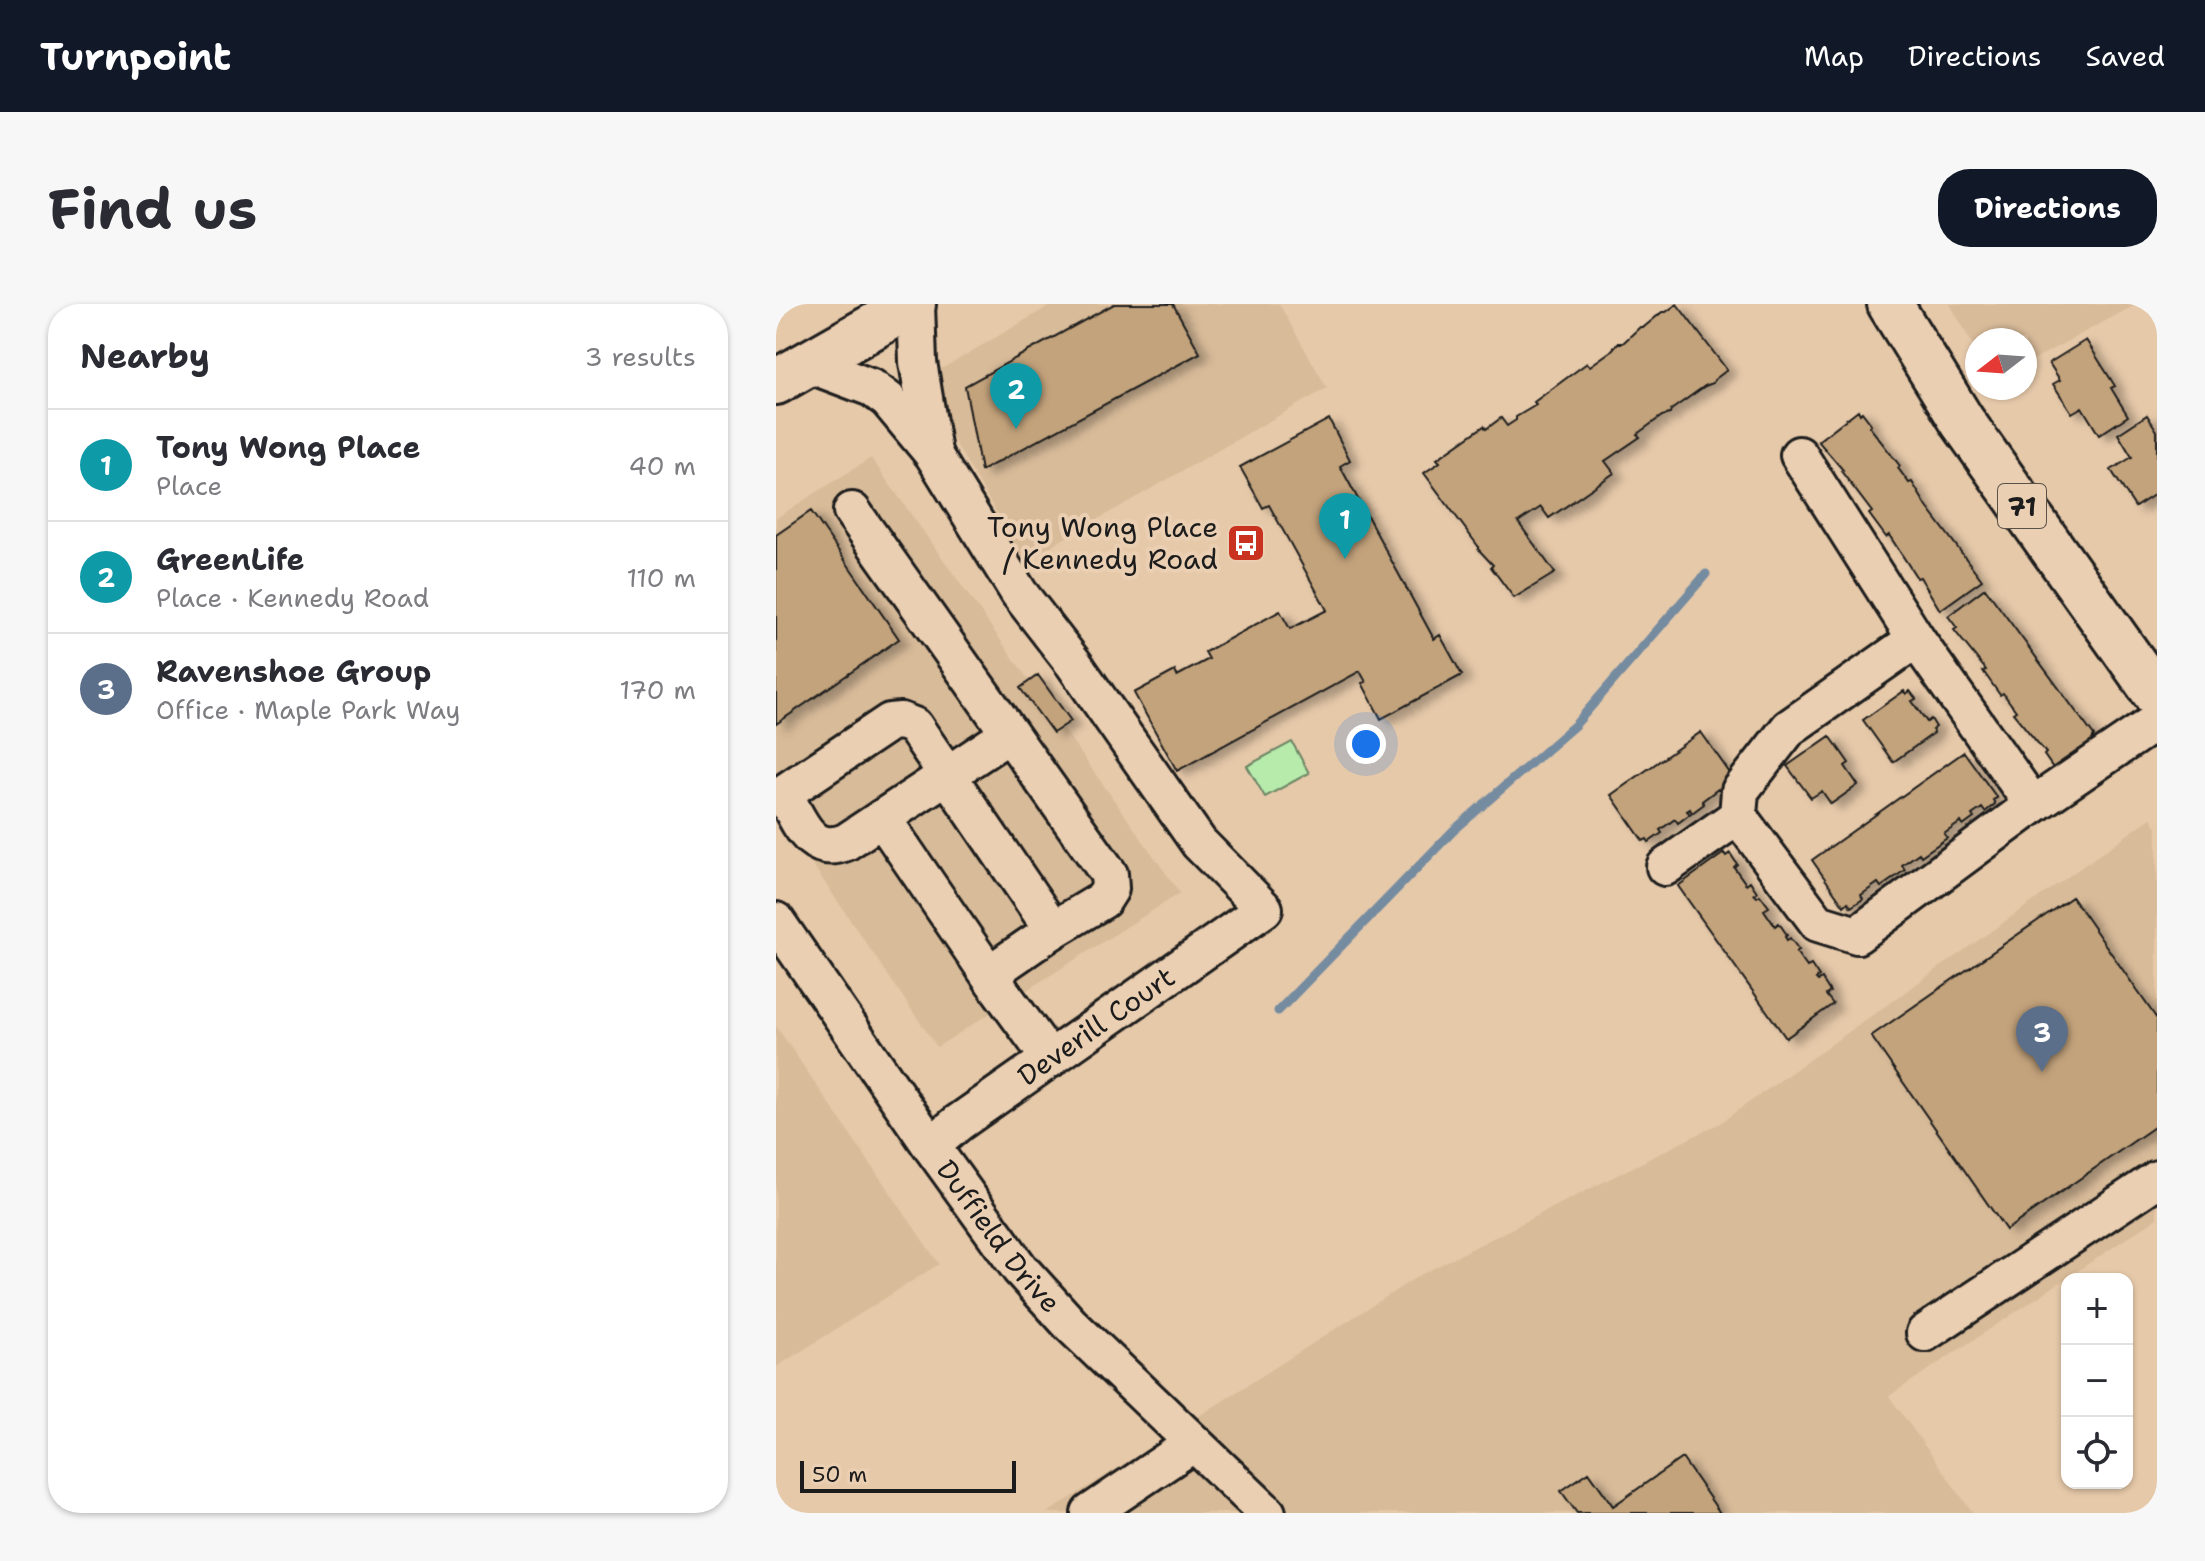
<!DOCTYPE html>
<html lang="en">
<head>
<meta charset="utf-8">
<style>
	:root { --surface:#fff; --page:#f7f7f7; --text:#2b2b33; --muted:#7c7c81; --line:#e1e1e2; --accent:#111827 }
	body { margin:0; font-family:"Shantell Sans",sans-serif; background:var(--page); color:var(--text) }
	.controls { position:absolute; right:24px; bottom:24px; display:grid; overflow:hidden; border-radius:16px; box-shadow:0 2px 6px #0004 }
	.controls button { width:72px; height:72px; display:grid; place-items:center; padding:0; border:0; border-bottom:2px solid var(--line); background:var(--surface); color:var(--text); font:40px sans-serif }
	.compass { position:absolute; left:1189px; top:24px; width:72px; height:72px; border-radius:50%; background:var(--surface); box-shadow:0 2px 6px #0004; rotate:253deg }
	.scale { position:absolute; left:24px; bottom:20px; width:216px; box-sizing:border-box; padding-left:8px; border:4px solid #1c1c1c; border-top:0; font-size:22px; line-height:28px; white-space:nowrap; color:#1c1c1c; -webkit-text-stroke:6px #ebcfb2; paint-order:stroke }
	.you { position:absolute; left:590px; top:440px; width:28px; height:28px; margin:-20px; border:6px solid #fff; border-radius:50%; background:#1a73e8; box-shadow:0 0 0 12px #1a73e833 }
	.badge { display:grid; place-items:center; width:52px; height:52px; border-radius:50%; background:var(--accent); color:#fff; font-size:26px; font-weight:700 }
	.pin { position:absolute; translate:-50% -66px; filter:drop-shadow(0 2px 4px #0008) }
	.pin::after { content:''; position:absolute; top:42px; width:28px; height:24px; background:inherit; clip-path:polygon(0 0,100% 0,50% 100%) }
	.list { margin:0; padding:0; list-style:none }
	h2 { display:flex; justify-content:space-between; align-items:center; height:104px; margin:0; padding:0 32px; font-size:34px }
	h2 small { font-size:26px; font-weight:400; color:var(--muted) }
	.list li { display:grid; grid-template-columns:52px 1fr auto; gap:24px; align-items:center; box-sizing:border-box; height:112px; padding:0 32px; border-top:2px solid var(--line) }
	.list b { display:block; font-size:30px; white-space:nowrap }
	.list p { margin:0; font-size:26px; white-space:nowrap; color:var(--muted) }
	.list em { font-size:26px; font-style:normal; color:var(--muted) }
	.icon { flex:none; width:44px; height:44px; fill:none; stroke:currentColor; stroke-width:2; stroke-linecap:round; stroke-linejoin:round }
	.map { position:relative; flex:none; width:1381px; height:1209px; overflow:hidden; border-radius:32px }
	header { display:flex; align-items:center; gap:48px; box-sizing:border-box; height:112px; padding:0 40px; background:var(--accent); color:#fff }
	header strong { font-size:38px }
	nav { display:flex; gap:44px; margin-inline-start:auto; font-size:28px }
	.intro { display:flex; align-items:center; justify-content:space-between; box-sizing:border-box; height:192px; padding:0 48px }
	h1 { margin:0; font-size:56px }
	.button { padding:20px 36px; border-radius:32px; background:var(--accent); color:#fff; font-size:28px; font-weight:700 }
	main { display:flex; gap:48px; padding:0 48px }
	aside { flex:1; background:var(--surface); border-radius:32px; box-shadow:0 2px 6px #0004 }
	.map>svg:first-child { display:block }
</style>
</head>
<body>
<header>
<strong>Turnpoint</strong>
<nav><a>Map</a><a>Directions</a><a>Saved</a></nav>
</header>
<div class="intro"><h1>Find us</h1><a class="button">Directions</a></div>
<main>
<aside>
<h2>Nearby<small>3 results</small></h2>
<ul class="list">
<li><span class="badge" style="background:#0f9aa8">1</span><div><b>Tony Wong Place</b><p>Place</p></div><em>40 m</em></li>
<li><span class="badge" style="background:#0f9aa8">2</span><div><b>GreenLife</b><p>Place · Kennedy Road</p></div><em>110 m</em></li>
<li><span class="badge" style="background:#5c6f8a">3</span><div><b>Ravenshoe Group</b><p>Office · Maple Park Way</p></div><em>170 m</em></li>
</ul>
</aside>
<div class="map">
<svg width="1381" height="1209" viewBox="0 0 1381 1209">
	<defs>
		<filter id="shadow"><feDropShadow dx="9" dy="5" stdDeviation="4" flood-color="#0004"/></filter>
	</defs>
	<rect width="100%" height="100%" fill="#e6c9a9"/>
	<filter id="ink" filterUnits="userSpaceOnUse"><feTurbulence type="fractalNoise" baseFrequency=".0125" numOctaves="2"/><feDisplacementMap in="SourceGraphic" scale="16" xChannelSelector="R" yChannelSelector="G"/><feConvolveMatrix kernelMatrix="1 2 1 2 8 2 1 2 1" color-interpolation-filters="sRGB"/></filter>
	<g filter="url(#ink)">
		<path fill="#d8bb99" d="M277 0H503L551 84 249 257 143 78Z
			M1174 0H1361L1249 60V36H1201V48Z
			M95 154 404 589 161 743 0 507V214Z
			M1375 514 1381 523V914L1113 1092 1197 1209H271L644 971 944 819Z
			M0 722 163 960 0 1063Z"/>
		<path fill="#b7ebac" stroke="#6a8464" stroke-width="2" d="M516 438 533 469 489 493 471 462Z"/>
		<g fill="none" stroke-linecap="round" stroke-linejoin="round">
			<path stroke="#748ba0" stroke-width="9" d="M502 707 677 527 799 421 930 270"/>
		</g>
		<path fill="#c3a37c" stroke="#1c1c1c" stroke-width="2" filter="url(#shadow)" d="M338 0H397L424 49 205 167 189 82Z
			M901 0 951 66 938 76 937 79 929 82 895 106 894 110 886 112 861 130 864 133 829 157 838 169 773 214 765 203 742 218 779 269 738 294 715 263 717 261 702 245V242L648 169 664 158 661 155 708 122 710 125 725 114 731 122 740 116V113L760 101 758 98 811 59 814 62 835 47 842 39H847L864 23H868L886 8H890Z
			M1310 36 1339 82 1335 84 1352 112 1323 131 1306 103 1296 109 1277 80 1284 76 1273 59Z
			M1082 106 1084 110 1086 108 1095 120 1093 122 1124 162 1122 164 1133 179 1136 178 1151 203 1206 276 1164 306 1144 273 1141 274 1113 231 1110 233 1093 210 1096 208 1065 167 1067 166 1042 137Z
			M1371 111 1381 127V189L1359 203 1335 166 1356 153 1342 130Z
			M553 115 574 156 564 162 658 335 664 331 686 371 605 415 586 379 590 378 584 367 401 467 358 389 399 367 401 372 433 355 429 348 504 307 514 325 551 306 493 201 487 204 464 163Z
			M35 207 123 335 0 420V231Z
			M1209 284 1318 432 1315 438 1317 441 1307 448 1305 446 1280 464H1277L1268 451 1270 449 1237 409 1240 407 1227 389 1224 391 1207 367 1210 366 1178 326 1181 324 1172 312Z
			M262 371 295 417 277 429 244 384Z
			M1128 387 1130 390 1134 387 1140 395 1136 397 1151 418 1155 415 1160 423 1156 426 1158 429 1117 458 1087 416Z
			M925 428 958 475 957 480 945 489 942 485 926 497 928 500 916 509 914 505 911 507 914 510 902 519 899 515 884 526 886 529 873 538 871 535 867 537 835 491Z
			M1054 432 1073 459 1069 462 1082 481 1055 500 1046 487 1035 494 1011 462Z
			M1188 448 1221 494 1217 496 1219 500 1209 508 1206 504 1196 511 1198 514 1187 522 1185 518 1168 530 1171 534 1145 552 1143 549 1126 561 1129 566 1105 583 1102 579 1085 591 1087 595 1075 603 1072 598 1068 602 1036 556Z
			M948 549 950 552 954 549 961 560 958 563 970 580 974 577 981 588 978 590 981 593 984 591 993 603 988 606 999 622 1003 619 1011 631 1009 633 1011 636 1014 634 1023 646 1020 648 1031 663 1035 661 1043 673 1040 675 1042 677 1046 675 1054 688 1050 691 1057 700 1010 734 902 582Z
			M1296 593 1381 715V821L1230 926 1095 732Z
			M906 1154 944 1209H801L785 1187 813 1168 837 1202Z"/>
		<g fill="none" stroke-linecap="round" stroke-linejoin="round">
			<g stroke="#1c1c1c" stroke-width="42">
				<g id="minor">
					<path d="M140 0 142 58 157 148"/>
					<path d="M32 60 96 84 112 96 157 150 243 289 298 360 423 539 488 605 182 819 155 842"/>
					<path d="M1023 151 1140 335 1257 501"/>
					<path d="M76 207 333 570 334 585 327 596 277 626 226 661 218 678 274 755"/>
					<path d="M1140 335 1013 424 964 487 962 512 1042 619 1081 631 1257 501 1381 417"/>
					<path d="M2 493 114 418 125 417 138 422 277 626"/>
					<path d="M0 494H10C24 519 35 552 70 538L233 430"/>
					<path d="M106 514 218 678"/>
					<path d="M889 563 962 512"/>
					<path id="s1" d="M0 617 155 842 244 965 295 1021 491 1209"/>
					<path d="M1149 1029 1381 875"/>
					<path d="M314 1209 418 1139"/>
				</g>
			</g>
			<g stroke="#1c1c1c" stroke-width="50">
				<path id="major" d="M1114 0 1186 117 1381 392
					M0 78 137 0"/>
			</g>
			<use href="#minor" stroke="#ebcfb2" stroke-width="36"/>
			<use href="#major" stroke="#ebcfb2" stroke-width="44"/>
		</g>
	</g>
	<defs>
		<g id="bus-square" transform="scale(2)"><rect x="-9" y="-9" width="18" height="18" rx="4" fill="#c8321e" stroke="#ebcfb2"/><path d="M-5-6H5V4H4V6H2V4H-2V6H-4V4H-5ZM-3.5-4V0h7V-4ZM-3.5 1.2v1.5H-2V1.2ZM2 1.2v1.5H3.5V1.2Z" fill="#fff"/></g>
	</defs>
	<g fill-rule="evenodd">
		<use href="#bus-square" x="470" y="239"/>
	</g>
	<g text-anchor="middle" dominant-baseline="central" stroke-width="8" stroke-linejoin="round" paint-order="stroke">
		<rect fill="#ebcfb2" stroke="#5a5249" stroke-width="2" x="1222" y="180" width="48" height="44" rx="6"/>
		<g font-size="26" font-weight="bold" fill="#1c1c1c">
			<text x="1246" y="202">71</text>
		</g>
		<g font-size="28" fill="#1c1c1c" stroke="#ebcfb2" text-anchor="end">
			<text x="442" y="223">Tony Wong Place<tspan x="442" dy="32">/ Kennedy Road</tspan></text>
		</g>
		<g font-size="28" fill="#1c1c1c" stroke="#ebcfb2">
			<text transform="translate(320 722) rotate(-35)">Deverill Court</text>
			<text stroke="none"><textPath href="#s1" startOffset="386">Duffield Drive</textPath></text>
		</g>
	</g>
</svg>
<div class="controls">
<button>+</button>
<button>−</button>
<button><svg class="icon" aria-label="locate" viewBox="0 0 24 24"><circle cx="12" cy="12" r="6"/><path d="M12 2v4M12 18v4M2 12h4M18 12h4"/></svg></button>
</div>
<svg class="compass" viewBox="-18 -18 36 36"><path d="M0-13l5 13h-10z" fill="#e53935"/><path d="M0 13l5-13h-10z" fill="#7c7c81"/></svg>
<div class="scale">50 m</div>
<div class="you"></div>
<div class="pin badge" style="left:569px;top:255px;background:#0f9aa8">1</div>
<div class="pin badge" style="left:240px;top:125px;background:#0f9aa8">2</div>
<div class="pin badge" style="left:1266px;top:768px;background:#5c6f8a">3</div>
</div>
</main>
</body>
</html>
